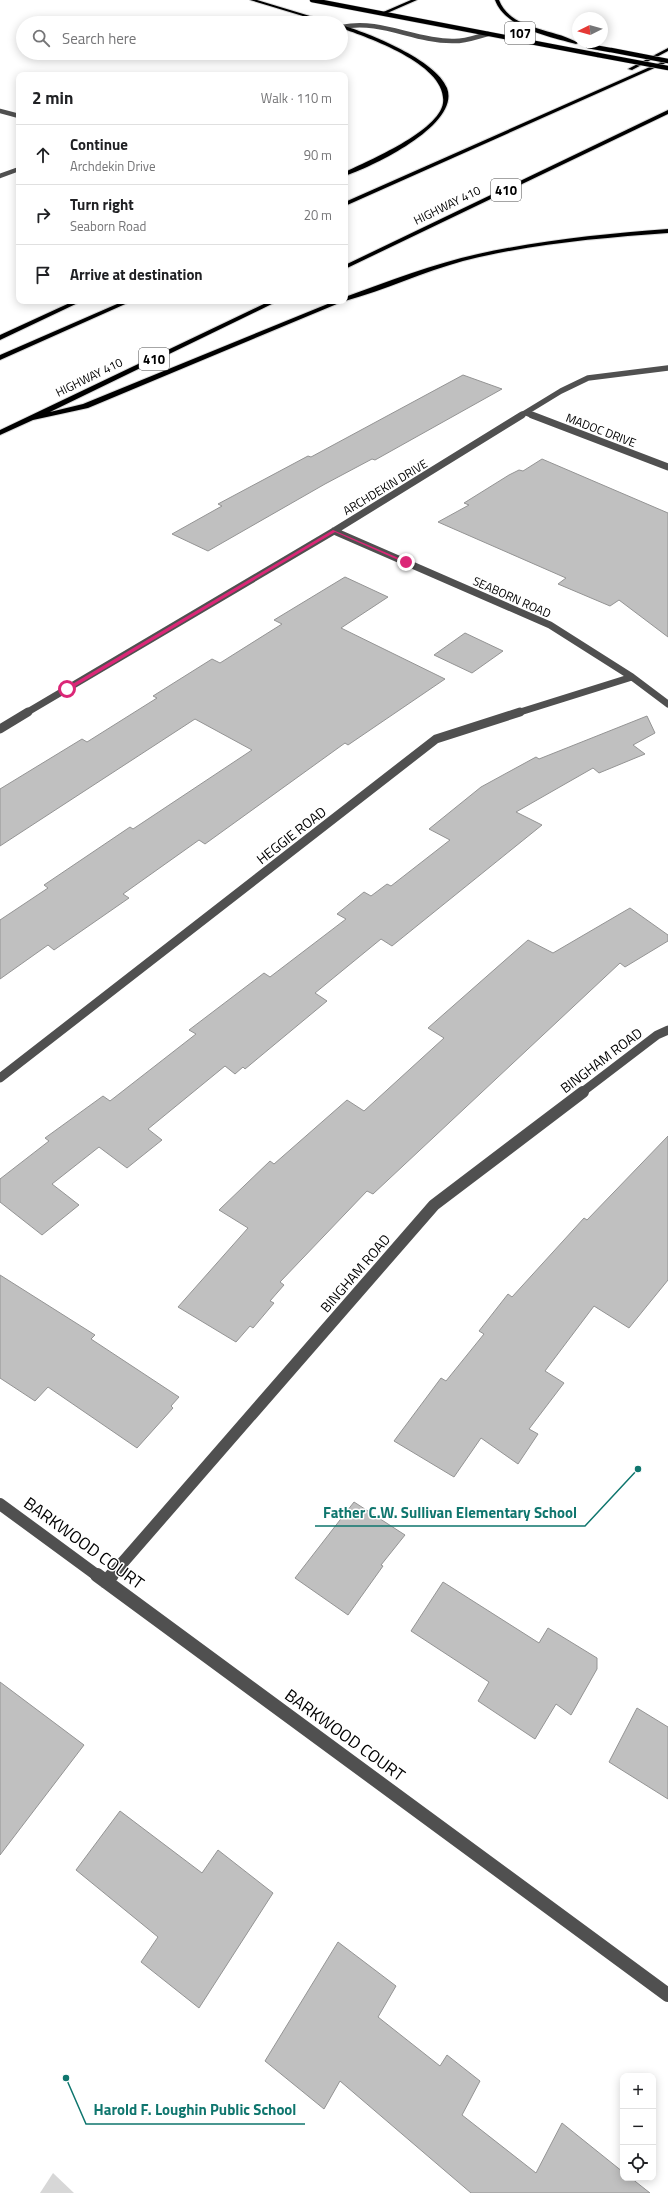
<!DOCTYPE html>
<html lang="en">
<head>
<meta charset="utf-8">
<style>
	:root { --surface:#fff; --page:#f6f6f6; --text:#202124; --muted:#757577; --line:#e0e0e0 }
	body { margin:0; font-family:"Titillium Web",sans-serif; background:var(--page); color:var(--text) }
	.controls { position:absolute; right:12px; bottom:12px; display:grid; overflow:hidden; border-radius:8px; box-shadow:0 2px 10px #0003 }
	.controls button { width:36px; height:36px; display:grid; place-items:center; padding:0; border:0; border-bottom:1px solid var(--line); background:var(--surface); color:var(--text); font:20px sans-serif }
	.compass { position:absolute; left:572px; top:12px; width:36px; height:36px; border-radius:50%; background:var(--surface); box-shadow:0 2px 10px #0003; rotate:265deg }
	.stop { position:absolute; width:12px; height:12px; margin:-9px; border:3px solid #db2777; border-radius:50%; background:#fff }
	.stop.end { background:#db2777; border-color:#fff; box-shadow:0 1px 4px #0008 }
	.list { margin:0; padding:0; list-style:none }
	h2 { display:flex; justify-content:space-between; align-items:center; height:52px; margin:0; padding:0 16px; font-size:17px }
	h2 small { font-size:13px; font-weight:400; color:var(--muted) }
	.list li { display:grid; grid-template-columns:26px 1fr auto; gap:12px; align-items:center; box-sizing:border-box; height:60px; padding:0 16px; border-top:1px solid var(--line) }
	.list b { display:block; font-size:15px; white-space:nowrap }
	.list p { margin:0; font-size:13px; white-space:nowrap; color:var(--muted) }
	.list em { font-size:13px; font-style:normal; color:var(--muted) }
	.icon { flex:none; width:22px; height:22px; fill:none; stroke:currentColor; stroke-width:2; stroke-linecap:round; stroke-linejoin:round }
	.map { position:relative; flex:none; width:668px; height:2193px; overflow:hidden }
	.search { position:absolute; background:var(--surface); box-shadow:0 2px 10px #0003; left:16px; top:16px; width:332px; height:44px; display:flex; align-items:center; gap:10px; box-sizing:border-box; padding:0 14px; border-radius:22px; color:var(--muted); font-size:15px }
	.panel { position:absolute; background:var(--surface); box-shadow:0 2px 10px #0003; left:16px; top:72px; width:332px; height:232px; border-radius:8px }
	.map>svg:first-child { display:block }
</style>
</head>
<body>
<div class="map">
<svg width="668" height="2193" viewBox="0 0 668 2193">
	<rect width="100%" height="100%" fill="#fff"/>
	<path fill="#d7d7d7" d="M53 2173 74 2193H40Z"/>
	<path fill="#c0c0c0" stroke="#949494" d="M463 375 502 389 375 460 372 459 325 484 208 551 172 534 222 506 218 504 308 456 311 457Z
		M542 459 668 513V637L619 600 610 606 558 584 566 578 438 522 469 505 464 503 509 475 519 470 523 471Z
		M345 577 388 597 341 628 445 679 348 745 345 743 205 844 199 840 123 894 129 898 54 950 48 945 0 979V920L48 888 44 885 130 827 133 829 252 750 195 719 0 846V789L82 739 87 742 157 698 153 696 212 659 220 663 282 624 274 620Z
		M465 633 503 651 472 673 434 655Z
		M647 716 655 733 633 745 645 754 599 773 593 768 516 812 542 825 392 946 381 939 315 993 327 1001 245 1069 243 1067 235 1074 225 1066 148 1129 162 1140 127 1168 99 1147 52 1184 79 1205 42 1235 0 1202V1179L49 1141 45 1138 103 1096 110 1101 196 1034 189 1030 264 973 270 977 346 919 337 914 364 892 371 896 387 884 391 886 450 840 429 829 481 787 536 757 539 759Z
		M630 908 668 935V941L625 967 620 963 373 1194 367 1191 280 1282 284 1285 270 1301 274 1303 253 1328 250 1326 236 1342 178 1307 248 1228 219 1210 270 1161 274 1164 347 1100 364 1111 444 1038 428 1028 528 940 553 953Z
		M668 1136V1280L629 1328 594 1306 545 1371 564 1383 529 1429 538 1434 518 1464 481 1438 454 1477 394 1441 441 1378 446 1381 484 1334 479 1331 508 1294 512 1297 584 1218 587 1220Z
		M0 1275 95 1335 91 1339 179 1397 171 1406 173 1408 137 1448 48 1387 35 1401 0 1378Z
		M354 1502 405 1535 381 1565 383 1566 348 1615 295 1578Z
		M443 1582 539 1643 548 1628 597 1658V1669L571 1715 556 1704 535 1739 478 1701 489 1682 411 1631Z
		M0 1682 84 1745 0 1855Z
		M637 1708 668 1727V1799L609 1762Z
		M120 1811 202 1873 218 1850 273 1893 199 2008 141 1962 158 1937 76 1870Z
		M338 1942 396 1986 378 2017 440 2066 447 2055 480 2081 462 2115 536 2173 562 2123 623 2172V2178H631L650 2193H471L340 2081 324 2109 265 2061Z"/>
	<g fill="none" stroke-linecap="round" stroke-linejoin="round">
		<g stroke="#dbdbdb" stroke-width="5.5">
			<path id="major" d="M312 0 598 55
				M588 46 610 50"/>
		</g>
		<g stroke="#dbdbdb" stroke-width="2">
			<path id="highway" d="M250 0H257L333 23H326Z
				M411 0H417L385 14 381 13Z
				M495 0H499C511 31 555 28 578 43L576 44C550 37 505 28 495 0Z
				M341 25C369 33 436 60 447 88 461 125 372 167 345 176V172C368 161 439 131 443 103 448 65 369 38 341 28Z
				M668 48V51L632 70 628 69Z
				M668 59V62L345 206V202Z
				M668 110V114L345 269V265Z
				M668 229V233C599 238 530 244 463 261 423 272 385 290 345 301V297C389 281 433 264 478 254 541 240 604 234 668 229Z
				M74 301H82L0 340V335Z
				M124 301H132L0 360V355Z
				M270 301H278L50 412 83 404 335 301H344L88 408 33 420 0 435V430Z"/>
		</g>
		<path stroke="#505050" stroke-width="4.5" d="M342 27C381 19 413 41 452 41 464 42 476 37 488 34
			M0 111 19 116
			M0 176 19 169"/>
		<path stroke="#505050" stroke-width="5.5" d="M526 413 534 416
			M520 416 561 391 588 378 668 368"/>
		<path stroke="#505050" stroke-width="7" d="M532 415 668 467
			M334 531 550 625 632 677 668 704
			M26 713 334 531 522 415
			M517 713 632 677"/>
		<path stroke="#505050" stroke-width="9" d="M0 729 28 712
			M0 1078 436 739 520 712
			M581 1093 657 1035 668 1030"/>
		<path stroke="#505050" stroke-width="12" d="M0 1504 98 1576
			M111 1576 434 1205 583 1092"/>
		<path stroke="#505050" stroke-width="14" d="M97 1575 668 1995
			M106 1582 112 1575"/>
		<use href="#major" stroke="#000" stroke-width="4.5"/>
		<use href="#highway" fill="#000" fill-rule="evenodd"/>
		<g stroke="#dbdbdb" stroke-width="5.5" stroke-linecap="butt">
			<path id="major-bridge" d="M611 50 668 61
				M598 55 668 68"/>
		</g>
		<use href="#major-bridge" stroke="#000" stroke-width="4.5"/>
	</g>
	<path fill="#db2777" d="M333 530 408 562 405 563 335 532 69 690 64 689Z"/>
	<g text-anchor="middle" dominant-baseline="central" stroke-width="3" stroke-linejoin="round" paint-order="stroke">
		<g font-size="12" fill="#000" stroke="#fff">
			<text transform="translate(447 205) rotate(-26)">HIGHWAY 410</text>
			<text transform="translate(89 377) rotate(-26)">HIGHWAY 410</text>
			<text transform="translate(601 430) rotate(21)">MADOC DRIVE</text>
			<text transform="translate(385 487) rotate(-31)">ARCHDEKIN DRIVE</text>
			<text transform="translate(512 597) rotate(24)">SEABORN ROAD</text>
		</g>
		<g fill="#fff" stroke="#4c4c4c" stroke-width="1">
			<rect x="505" y="22" width="30" height="22" rx="3"/>
			<rect x="491" y="179" width="30" height="22" rx="3"/>
			<rect x="139" y="348" width="30" height="22" rx="3"/>
		</g>
		<g font-size="13" font-weight="bold" fill="#000">
			<text x="520" y="33">107</text>
			<text x="506" y="190">410</text>
			<text x="154" y="359">410</text>
		</g>
		<g font-size="14" fill="#000" stroke="#fff">
			<text transform="translate(291 835) rotate(-38)">HEGGIE ROAD</text>
			<text transform="translate(601 1060) rotate(-37)">BINGHAM ROAD</text>
			<text transform="translate(355 1273) rotate(-49)">BINGHAM ROAD</text>
		</g>
		<g font-size="17" fill="#000" stroke="#fff">
			<text transform="translate(84 1543) rotate(36)">BARKWOOD COURT</text>
			<text transform="translate(345 1735) rotate(36)">BARKWOOD COURT</text>
		</g>
	</g>
	<path fill="none" stroke="#0f766e" stroke-width="1.5" d="M638 1469L585 1526H315M66 2078L86 2124H305"/>
	<g fill="#0f766e" stroke="#fff" stroke-width="1.5">
		<circle cx="638" cy="1469" r="4"/>
		<circle cx="66" cy="2078" r="4"/>
	</g>
	<g font-size="15" text-anchor="middle" font-weight="bold" fill="#0f766e" stroke="#fff" stroke-width="3" stroke-linejoin="round" paint-order="stroke">
		<text x="450" y="1518">Father C.W. Sullivan Elementary School</text>
		<text x="195" y="2115">Harold F. Loughin Public School</text>
	</g>
</svg>
<div class="controls">
<button>+</button>
<button>−</button>
<button><svg class="icon" aria-label="locate" viewBox="0 0 24 24"><circle cx="12" cy="12" r="6"/><path d="M12 2v4M12 18v4M2 12h4M18 12h4"/></svg></button>
</div>
<svg class="compass" viewBox="-18 -18 36 36"><path d="M0-13l5 13h-10z" fill="#e53935"/><path d="M0 13l5-13h-10z" fill="#757577"/></svg>
<div class="stop" style="left:67px;top:689px"></div>
<div class="stop end" style="left:406px;top:562px"></div>
<div class="search"><svg class="icon" aria-label="search" viewBox="0 0 24 24"><circle cx="10" cy="10" r="6"/><path d="M15 15l6 6"/></svg>Search here</div>
<section class="panel">
<h2>2 min<small>Walk · 110 m</small></h2>
<ul class="list">
<li><svg class="icon" aria-label="ahead" viewBox="0 0 24 24"><path d="M12 20V5M6 11l6-6 6 6"/></svg><div><b>Continue</b><p>Archdekin Drive</p></div><em>90 m</em></li>
<li><svg class="icon" aria-label="right" viewBox="0 0 24 24"><path d="M7 20v-9h11M14 6l5 5-5 5"/></svg><div><b>Turn right</b><p>Seaborn Road</p></div><em>20 m</em></li>
<li><svg class="icon" aria-label="arrive" viewBox="0 0 24 24"><path d="M6 21V4h12l-3 4 3 4H6"/></svg><div><b>Arrive at destination</b></div></li>
</ul>
</section>
</div>
</body>
</html>
